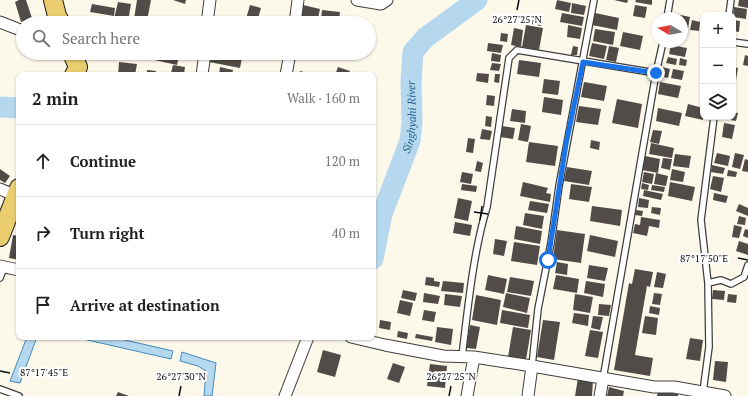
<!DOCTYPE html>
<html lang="en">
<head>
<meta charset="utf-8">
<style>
	:root { --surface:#fff; --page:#f6f6f6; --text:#222; --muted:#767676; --line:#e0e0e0 }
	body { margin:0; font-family:"PT Serif",serif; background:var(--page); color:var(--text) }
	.controls { position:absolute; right:12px; top:12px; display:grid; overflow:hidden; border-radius:8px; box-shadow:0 1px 3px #0004 }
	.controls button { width:36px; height:36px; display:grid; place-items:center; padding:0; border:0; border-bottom:1px solid var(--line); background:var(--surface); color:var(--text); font:20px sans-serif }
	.compass { position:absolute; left:652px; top:12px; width:36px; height:36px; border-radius:50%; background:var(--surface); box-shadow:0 1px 3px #0004; rotate:280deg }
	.stop { position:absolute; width:12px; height:12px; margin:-9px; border:3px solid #1a73e8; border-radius:50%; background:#fff }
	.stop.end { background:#1a73e8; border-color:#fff; box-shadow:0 1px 4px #0008 }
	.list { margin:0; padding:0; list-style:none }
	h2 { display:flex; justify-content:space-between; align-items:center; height:52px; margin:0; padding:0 16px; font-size:17px }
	h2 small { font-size:13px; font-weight:400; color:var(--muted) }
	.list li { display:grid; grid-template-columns:26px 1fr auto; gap:12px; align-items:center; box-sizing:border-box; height:72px; padding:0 16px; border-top:1px solid var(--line) }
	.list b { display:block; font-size:15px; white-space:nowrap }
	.list em { font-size:13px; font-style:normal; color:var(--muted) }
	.icon { flex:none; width:22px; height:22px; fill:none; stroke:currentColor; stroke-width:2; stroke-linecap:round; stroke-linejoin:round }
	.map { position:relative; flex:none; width:748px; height:396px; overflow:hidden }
	.search { position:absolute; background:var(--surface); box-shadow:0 1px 3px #0004; left:16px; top:16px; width:360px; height:44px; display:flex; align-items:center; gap:10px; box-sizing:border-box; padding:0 14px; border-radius:22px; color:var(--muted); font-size:15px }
	.panel { position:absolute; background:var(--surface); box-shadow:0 1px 3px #0004; left:16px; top:72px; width:360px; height:268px; border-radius:8px }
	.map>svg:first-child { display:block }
</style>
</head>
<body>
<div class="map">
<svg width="748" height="396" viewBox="0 0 748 396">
	<rect width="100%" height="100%" fill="#fdf9ea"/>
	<path fill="#b5d8ee" stroke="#448bbd" d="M27 337H37L20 383 10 381Z
		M74 337H112L173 351 171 359Z
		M182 352 216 363 212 396H204L206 371 198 366 180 361Z"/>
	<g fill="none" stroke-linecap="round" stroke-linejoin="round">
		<g stroke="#b5d8ee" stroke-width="21">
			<path d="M0 107 19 108"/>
			<path id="s1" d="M373 259 382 214 410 141 412 122 411 81 413 52 425 38 477 0"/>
		</g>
	</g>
	<path fill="#524c48" d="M19 0H26L32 18 21 22 15 2Z
		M137 0H151L147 21 134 19Z
		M173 0H186L185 4Z
		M557 0 571 3 569 12 555 9Z
		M614 0H628L627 3Z
		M636 0H652V5L635 2Z
		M739 0H748V8L738 6Z
		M118 2 131 4 128 22 114 19Z
		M572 3 586 6 584 15 571 13Z
		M92 4 115 8 114 16 90 12Z
		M250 5 261 8 257 22 246 19Z
		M303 5 320 9 317 23H299Z
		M635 5 647 7 645 18 633 16Z
		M734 7 747 9 746 19 733 17Z
		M322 10 340 12 339 22 321 19Z
		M562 13 584 17 582 26 560 22Z
		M595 13 619 18 617 30 592 25Z
		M676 14 690 17 688 28 682 27V18H675Z
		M533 16 542 18 541 26 532 24Z
		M692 20 700 22 699 31 690 30Z
		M733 20 740 21 739 32 733 31Z
		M526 25 543 28 539 50 522 47Z
		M568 25 582 28 580 39 567 37Z
		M514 28 523 30 521 47 511 45Z
		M595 29 615 32 613 45 593 41Z
		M623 32 643 36 640 50 620 46Z
		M501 33 508 34 507 42 500 41Z
		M488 43 503 45 501 53 487 51Z
		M592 43 607 46 604 59 589 56Z
		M671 45 687 48 685 57 669 54Z
		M573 46 578 47 577 55H571Z
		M609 46 619 48 616 62 606 60Z
		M147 53H165L179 56 177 65 145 58Z
		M210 53H243L240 68 209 62Z
		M311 53H331L330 59Z
		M492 53 501 55 500 62 491 61Z
		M745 55 748 56V66L743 65Z
		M668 57 677 59 676 65 666 63Z
		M680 58 687 60 686 66 679 65Z
		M519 60 541 63 539 77 517 74Z
		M119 62 137 64 135 75H118Z
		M492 63 501 64 499 71 490 70Z
		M173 65 185 67 184 75 171 73Z
		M220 67 233 70 232 75H219Z
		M338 67 350 71 348 75H335Z
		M662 67 670 69 668 78 660 76Z
		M733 67 738 68 736 80 733 79Z
		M673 69 684 71 682 80 671 78Z
		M147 70 156 71V75H147Z
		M300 71 312 74V75H299Z
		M477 73 489 74 488 83 476 81Z
		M495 74H500L499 83 494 82Z
		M544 79 560 81 558 95 542 93Z
		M584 82 607 86 604 101 581 97Z
		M660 82 681 86 678 98 658 94Z
		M487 95 495 96 494 106 486 105Z
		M544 97 563 100 561 115 542 112Z
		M617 99 642 104 638 128 612 123Z
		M688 104 703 108V120L685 116Z
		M579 106 601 109 598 125 576 122Z
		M658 108 682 113 679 126 656 121Z
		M512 109 526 111 525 123 510 121Z
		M733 112 738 113 736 121 725 119V117H733Z
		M486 116 492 117 491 127 485 126Z
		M724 123 735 125 732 139 722 137Z
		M521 124 531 126 528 142 518 140Z
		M502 126 515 128 513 139 500 137Z
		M482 129 492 131 490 140 480 139Z
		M653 130 662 131 659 144 650 142Z
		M468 138 475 139 473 153 466 152Z
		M591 140 600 142 599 150 590 148Z
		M529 142 558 146 555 166 526 162Z
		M651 143 674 148 672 158 649 154Z
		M717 153 730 156 728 166 714 163Z
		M735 153 744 155 740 169 732 167Z
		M675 154 691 156 689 168 673 166Z
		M645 156 660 159 658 173 642 170Z
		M663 158 672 159 670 170 661 168Z
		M745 159 748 160V172L742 171Z
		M477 161 483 163 481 172 475 171Z
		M712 165 725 168 723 174 711 172Z
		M567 167 592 171 589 185 564 181Z
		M0 169 10 176 5 183 0 180Z
		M672 169 685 172 683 182 670 180Z
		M728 170 737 172 736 177 727 176Z
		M462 172 473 174 471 184 460 182Z
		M644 172 654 174 652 184 642 182Z
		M656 173 668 176 666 186 654 184Z
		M713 176 724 178 721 192 710 189Z
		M523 182 548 188 546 193 551 194 550 202 520 196Z
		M670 182 695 187 692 201 668 196Z
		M642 183 649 185 648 190 641 189Z
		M462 184 477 186 476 192 461 190Z
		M571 184 592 187 589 202 569 199Z
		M652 185 665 187 664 192 651 190Z
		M644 190 663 194 661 200 643 196Z
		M714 193 728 196 726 203 713 200Z
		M458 198 472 201 468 221 454 218Z
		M639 198 649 200 648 208 638 207Z
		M530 201 549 204 547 213 528 210Z
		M739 204 748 208V216L736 211Z
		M592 206 622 210 620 226 590 221Z
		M652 207 661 208 660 215 651 213Z
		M636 210 643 211 642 216 635 215Z
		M525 213 544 216 542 229 523 225Z
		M739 216 746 218 745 225 737 224Z
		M641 217 660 220 659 228 649 226 647 236 633 233 635 224 640 225Z
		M455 222 472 225 470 236 453 233Z
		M734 225 742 227 739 238 732 237Z
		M516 226 542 231 540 244 514 239Z
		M745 229 748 230V238L743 236Z
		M557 230 585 234 581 263 553 259Z
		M13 235 19 236V260L9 258Z
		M590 235 618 241 615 257 587 251Z
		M495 239 507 241 504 256 493 254Z
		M739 241 748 244V255L736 251Z
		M514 242 540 246 537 265 511 261Z
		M557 262 568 264 567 275 555 273Z
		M589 265 608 268 605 281 587 278Z
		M635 269 653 272 650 287 647 286 635 355 653 358 650 376 614 370 629 283 632 284Z
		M657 272 666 274 663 288 654 287Z
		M488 275 507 279 504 294 485 290Z
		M556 275 579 279 577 293 553 289Z
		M426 277 434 278V281L440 282 439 287 425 285Z
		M510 277 534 281 531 296 507 292Z
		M443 281 464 283 463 293 441 291Z
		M586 281 605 284 603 297 584 293Z
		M403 290 417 293 415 301 401 298Z
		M713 290 725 291 724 300 712 299Z
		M424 293 440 296 438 304 423 302Z
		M506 293 530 298 527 313 503 307Z
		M654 293 662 294 660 305 652 304Z
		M445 294 462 296 460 307 444 305Z
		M575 294 593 297 590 313 573 310Z
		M728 294 737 295 736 303 727 302Z
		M476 295 501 300 497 325 472 320Z
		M400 300 413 303 410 316 397 313Z
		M599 304 611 305 609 316 598 315Z
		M650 306 660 308 659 315 649 313Z
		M424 310 436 312 434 322 422 320Z
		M502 310 530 315 528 328 500 323Z
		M574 313 589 315 588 326 572 323Z
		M593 316 603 317 600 330 591 328Z
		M645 316 658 318 656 335 642 333Z
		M380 320 391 322 390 330 379 328Z
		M543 320 560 322 554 360 537 357Z
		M470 325 480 327 476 349 466 348Z
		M437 327 453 329 451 345 435 342Z
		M513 327 531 330 526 360 508 357Z
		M590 330 603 332 598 358 585 356Z
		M398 331 408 333 407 339 397 337Z
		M416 334 433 337 432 341 415 338Z
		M690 338 703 340 700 361 686 359Z
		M323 350 341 355 335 377 317 372Z
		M715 361 728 362 726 382 713 380Z
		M393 363 405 367 399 383 387 379Z
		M430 364 447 366 445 388 427 386Z
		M578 378 593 380 592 396H575Z
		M609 387 624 391 623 396H607Z
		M658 391 678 394V396H657Z
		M118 392 129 396H116Z"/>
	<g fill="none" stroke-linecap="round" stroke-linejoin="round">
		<g stroke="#3e3e3e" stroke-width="8">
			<path id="service" d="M729 15 731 0
				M667 18 670 0
				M733 42 748 44
				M0 278 4 267
				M708 283 721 280 731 284 744 277 748 265
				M462 356C468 308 473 253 487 207L509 58 517 50 656 73
				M532 366 538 309 551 243 559 186 594 0
				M603 379 656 73 663 42
				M0 389 19 396
				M703 392 709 347 708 283 701 220 714 117"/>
		</g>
		<g stroke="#3e3e3e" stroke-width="13">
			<path id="minor" d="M357 0 381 4 387 0
				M0 22 23 31
				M207 23 210 0
				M295 23 298 0
				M202 75 205 53
				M286 75 290 53
				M0 189 16 196
				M0 266 19 270
				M351 337 385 345 443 356 474 357 532 366 654 387H674L725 396
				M285 396 308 337
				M467 396 474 357
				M528 396 532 366
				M600 396 603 379"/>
		</g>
		<g stroke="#1c1c1c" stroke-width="20">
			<path id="primary" d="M53 0 57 16 61 23
				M72 53 78 67 74 75
				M0 237 19 188"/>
		</g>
		<use href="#service" stroke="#fff" stroke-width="5.5"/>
		<use href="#minor" stroke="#fff" stroke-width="11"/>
		<use href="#primary" stroke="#e9cd6e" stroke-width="18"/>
	</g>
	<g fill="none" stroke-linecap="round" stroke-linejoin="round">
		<path stroke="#1a73e8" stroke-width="5" d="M548 260 566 144 583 62 656 73"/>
	</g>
	<path fill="none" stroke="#0b0b0b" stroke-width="1.5" d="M517 10 519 0M474 212 488 214M480 220 482 206M738 258 748 260M0 371 10 373M179 396 181 386M449 396 451 386"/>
	<g text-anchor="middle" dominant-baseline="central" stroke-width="4" stroke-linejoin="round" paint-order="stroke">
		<g font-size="11" font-style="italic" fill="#235d8d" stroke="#fff">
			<text stroke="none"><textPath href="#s1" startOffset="148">Singhyahi River</textPath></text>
		</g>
	</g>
	<g font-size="10" text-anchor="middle" fill="#0b0b0b" stroke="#fff" stroke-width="4" stroke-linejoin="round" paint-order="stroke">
		<text x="517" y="23">26°27'25"N</text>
		<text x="704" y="262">87°17'50"E</text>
		<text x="44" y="376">87°17'45"E</text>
		<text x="181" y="380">26°27'30"N</text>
		<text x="451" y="380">26°27'25"N</text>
	</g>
</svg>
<div class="controls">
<button>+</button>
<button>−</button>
<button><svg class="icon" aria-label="layers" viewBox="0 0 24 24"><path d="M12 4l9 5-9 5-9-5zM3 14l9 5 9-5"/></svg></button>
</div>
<svg class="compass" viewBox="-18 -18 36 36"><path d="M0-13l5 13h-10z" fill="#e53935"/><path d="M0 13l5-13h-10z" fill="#767676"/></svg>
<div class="stop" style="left:548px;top:260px"></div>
<div class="stop end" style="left:656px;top:73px"></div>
<div class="search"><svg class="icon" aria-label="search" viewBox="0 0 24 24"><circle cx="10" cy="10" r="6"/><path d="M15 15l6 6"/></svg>Search here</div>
<section class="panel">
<h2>2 min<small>Walk · 160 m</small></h2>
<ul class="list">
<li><svg class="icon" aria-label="ahead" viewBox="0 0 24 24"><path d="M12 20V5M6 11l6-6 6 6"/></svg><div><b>Continue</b></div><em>120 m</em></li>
<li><svg class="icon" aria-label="right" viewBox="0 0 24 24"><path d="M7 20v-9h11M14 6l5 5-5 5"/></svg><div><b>Turn right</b></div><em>40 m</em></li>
<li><svg class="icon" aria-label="arrive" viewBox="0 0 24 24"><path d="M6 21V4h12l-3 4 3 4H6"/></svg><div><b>Arrive at destination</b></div></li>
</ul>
</section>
</div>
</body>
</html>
